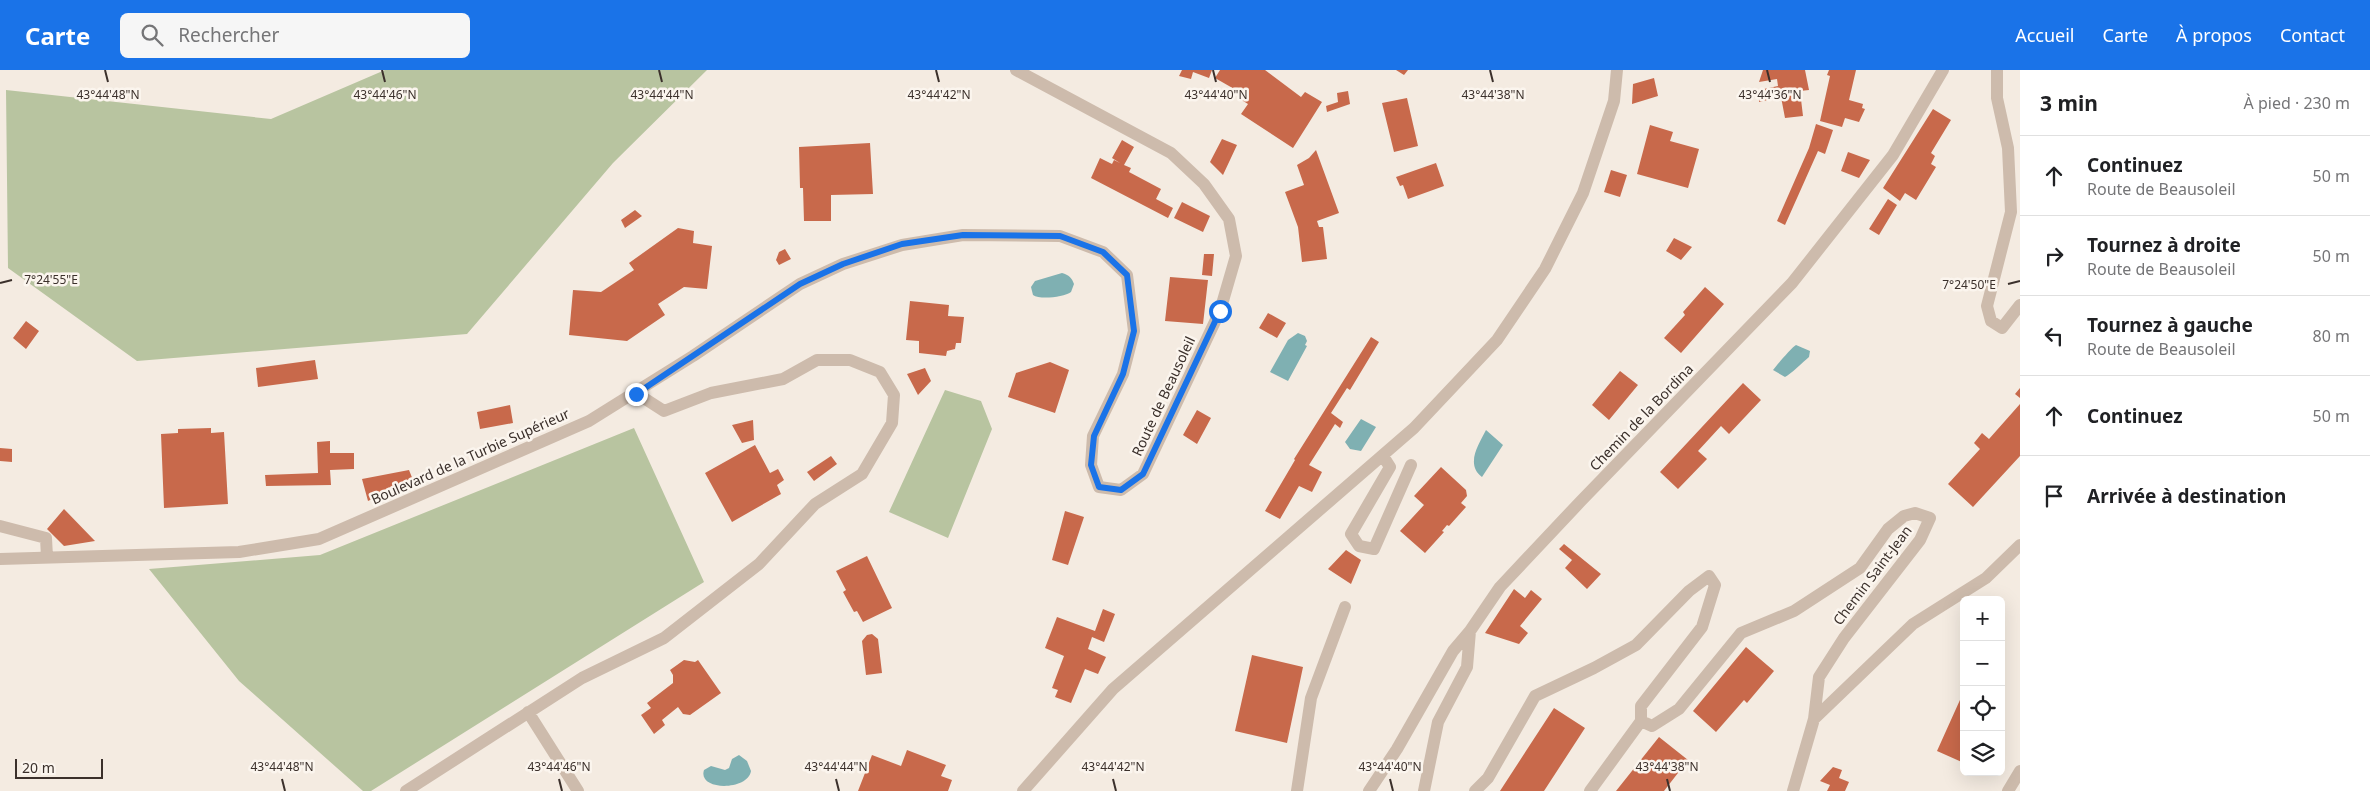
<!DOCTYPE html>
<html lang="fr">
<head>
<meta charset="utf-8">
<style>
	:root { --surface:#fff; --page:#f6f6f6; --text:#202124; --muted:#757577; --line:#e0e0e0; --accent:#1a73e8 }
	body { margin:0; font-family:"Noto Sans",sans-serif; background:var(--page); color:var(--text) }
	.controls { position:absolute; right:15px; bottom:15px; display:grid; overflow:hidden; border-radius:8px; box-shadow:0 5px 20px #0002 }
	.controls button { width:45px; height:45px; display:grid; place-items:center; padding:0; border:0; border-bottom:1px solid var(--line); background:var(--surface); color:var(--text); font:25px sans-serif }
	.scale { position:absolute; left:15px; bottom:12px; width:88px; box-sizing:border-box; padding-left:5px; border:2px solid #3b302b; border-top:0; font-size:14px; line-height:18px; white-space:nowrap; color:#3b302b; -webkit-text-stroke:4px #fbf5ee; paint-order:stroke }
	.stop { position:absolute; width:15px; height:15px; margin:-11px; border:4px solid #1a73e8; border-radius:50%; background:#fff }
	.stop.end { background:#1a73e8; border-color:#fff; box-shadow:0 1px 5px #0008 }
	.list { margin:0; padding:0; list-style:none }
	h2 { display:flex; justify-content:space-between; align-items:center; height:65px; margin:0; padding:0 20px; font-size:21px }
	h2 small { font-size:16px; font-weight:400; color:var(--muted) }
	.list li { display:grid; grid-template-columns:32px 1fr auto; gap:15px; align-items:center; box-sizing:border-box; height:80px; padding:0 20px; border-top:1px solid var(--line) }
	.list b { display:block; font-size:19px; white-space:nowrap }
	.list p { margin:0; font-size:16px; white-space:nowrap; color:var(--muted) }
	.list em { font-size:16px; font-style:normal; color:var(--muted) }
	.icon { flex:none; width:28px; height:28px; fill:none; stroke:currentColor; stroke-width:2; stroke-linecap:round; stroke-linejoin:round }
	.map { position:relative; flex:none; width:2020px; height:721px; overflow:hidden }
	header { display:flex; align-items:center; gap:30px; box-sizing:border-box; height:70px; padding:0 25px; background:var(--accent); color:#fff }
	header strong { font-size:24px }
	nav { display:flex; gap:28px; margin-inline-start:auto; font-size:18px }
	.search { width:350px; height:45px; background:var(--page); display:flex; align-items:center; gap:12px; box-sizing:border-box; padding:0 18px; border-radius:8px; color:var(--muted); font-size:19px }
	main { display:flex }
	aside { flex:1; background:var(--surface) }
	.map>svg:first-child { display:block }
</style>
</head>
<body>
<header>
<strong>Carte</strong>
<div class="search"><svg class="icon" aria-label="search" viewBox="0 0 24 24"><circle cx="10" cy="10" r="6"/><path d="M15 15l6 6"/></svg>Rechercher</div>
<nav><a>Accueil</a><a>Carte</a><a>À propos</a><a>Contact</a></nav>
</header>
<main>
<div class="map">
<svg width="2020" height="721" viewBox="0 0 2020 721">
	<rect width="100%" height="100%" fill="#f4ebe1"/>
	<path fill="#b8c4a0" d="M385 0H707L613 93 467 264 137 291 8 198 6 20 271 49Z
		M945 320 981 331 992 359 948 468 889 442Z
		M634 358 704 512 371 721H363L239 611 149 499 320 485Z"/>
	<path fill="#7fb0b2" d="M1062 203C1069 205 1072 208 1074 214L1071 222C1064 227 1040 230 1033 225L1031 217 1035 211Z
		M1298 263 1305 266 1307 271 1305 275 1307 276 1288 311 1270 302 1288 270Z
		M1796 275 1810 281 1809 287C1803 292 1791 304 1785 307L1773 300C1777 295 1792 277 1796 275Z
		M1361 349 1376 357 1361 381 1350 379 1345 372Z
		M1486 360 1503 375 1482 407C1465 394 1479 374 1486 360Z
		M739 685 747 691 751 701C748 721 697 721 704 700L711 696 725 700 729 698 732 689Z"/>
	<path fill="#c8694b" d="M1182 0H1212L1209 8 1193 2 1191 9 1179 6Z
		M1220 0H1265L1301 27 1305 22 1322 32 1293 78 1241 44 1248 34 1240 29 1243 24 1215 8Z
		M1396 0H1408L1404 5Z
		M1763 0H1805L1809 20 1800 21 1803 46 1785 48 1781 27 1759 32V20L1778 16 1777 9 1759 12Z
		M1829 0H1856L1849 30 1863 34 1862 38 1865 39 1859 52 1845 48 1842 57 1820 51 1830 6 1827 5Z
		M1654 8 1658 26 1632 34 1633 14Z
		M1348 21 1350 34 1327 42 1326 36 1338 32 1337 23Z
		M1407 28 1418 76 1394 82 1382 33Z
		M1933 39 1951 50 1931 83 1935 86 1931 94 1936 97 1916 130 1905 123 1900 131 1883 118Z
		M1816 54 1833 60 1825 84 1818 81 1785 155 1777 151 1809 78Z
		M1650 55 1673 62 1670 71 1699 79 1688 118 1637 104Z
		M1222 69 1237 75 1223 105 1210 92Z
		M1122 70 1134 77 1124 95 1131 98 1129 102 1161 119 1156 129 1173 138 1168 148 1091 108 1100 88 1112 94 1114 90 1120 93 1112 88Z
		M870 73 873 124 831 125V151H804L803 118H800L799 77Z
		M1316 80 1339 143 1317 151 1319 157H1323L1327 189 1302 192 1298 157 1285 122 1304 115 1297 95 1309 88Z
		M1848 82 1870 90 1859 108 1841 101Z
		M1436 93 1444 116 1408 129 1403 115 1400 116 1396 107Z
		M1611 100 1627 105 1620 127 1604 122Z
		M1888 129 1897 135 1879 165 1869 159Z
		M1182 132 1210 146 1203 162 1174 148Z
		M635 140 642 146 625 158 621 150Z
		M678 158 694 161 693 173 712 176 707 219 684 217 658 234 665 245 627 271 569 265 573 220 601 222 634 200 629 193Z
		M1674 168 1692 177 1681 190 1666 181Z
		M785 179 791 189 779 195 776 190 779 182Z
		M1204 184H1214L1212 206 1202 205Z
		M1170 207 1208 210 1203 254 1165 251Z
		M1705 217 1724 234 1681 283 1664 268 1685 245 1683 242Z
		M910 231 949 235 948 246 964 247 961 273H956L955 279 947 281 946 286 919 283V271L906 270Z
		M1268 243 1286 253 1277 268 1259 258Z
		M26 251 39 261 26 279 13 268Z
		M1371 267 1379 272 1350 320 1347 318 1331 343 1343 352 1340 358 1335 354 1309 395 1322 402 1312 422 1299 416 1280 449 1265 441 1295 390 1294 389Z
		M315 290 318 309 258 317 256 298Z
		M1050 292 1069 300 1055 343 1008 327 1016 303Z
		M925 298 931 311 918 325 907 304Z
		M1620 301 1638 315 1609 350 1592 335Z
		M1743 313 1761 330 1729 364 1721 356 1698 381 1707 389 1678 419 1660 402Z
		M2020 318V328L2015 324Z
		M2020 334V386L1973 437 1948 414 1980 379 1974 373 1982 363 1989 369Z
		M510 335 513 353 480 359 477 342Z
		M1197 340 1211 348 1197 374 1183 365Z
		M753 350 754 370 742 373 732 355Z
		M211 358V363L224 362 228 434 164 438 161 364 178 363V359Z
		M330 371V383H354V399L330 400 331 415 266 416 265 405 318 403 317 372Z
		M755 375 770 403 778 399 784 410 777 415 781 424 732 452 705 403Z
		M0 378 12 379V392L0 391Z
		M831 386 837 394 814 411 807 402Z
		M1441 397 1466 420 1467 426 1461 433 1466 437 1449 456 1447 455 1442 461 1444 462 1425 483 1400 461 1424 435 1414 426Z
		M409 400 413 410 368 431 362 409Z
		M64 439 95 471 64 476 47 459Z
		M1065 441 1084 447 1068 495 1052 490Z
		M1564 474 1601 504 1587 519 1565 498 1572 490 1559 479Z
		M1346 480 1361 490 1351 514 1328 499Z
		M867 486 892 538 863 552 857 541 854 542 843 522 846 520 836 501Z
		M1514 519 1525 528 1531 520 1542 529 1520 556 1528 563 1519 574 1485 563Z
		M1103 539 1115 544 1104 572 1092 567 1088 579 1106 587 1098 604 1085 599 1071 633 1055 627 1058 620 1052 618 1064 586 1045 578 1057 547 1095 561Z
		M872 564 878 569 882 603 866 605 862 571 867 565Z
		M1746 577 1774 601 1747 633 1744 630 1716 662 1693 641Z
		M1252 585 1303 597 1287 673 1235 661Z
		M684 590 695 592 698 590 721 623 690 645 683 644 678 637 662 650 665 655 654 664 641 645 651 638 647 633 673 613V605L670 600Z
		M1964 621V693L1937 681Z
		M1554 638 1585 658 1544 721H1500Z
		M1659 667 1688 690 1664 721H1616Z
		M907 680 946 695 941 706 952 710 948 721H858L872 685 901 696Z
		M1833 697 1842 700 1839 708 1849 712 1845 721H1827L1830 715 1820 711Z"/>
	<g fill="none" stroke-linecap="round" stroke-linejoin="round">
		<path stroke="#cdbbac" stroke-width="12" d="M1997 0V28L2008 78 2011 142 1987 236 1991 251 2002 258 2020 235
			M1383 386 1390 397 1351 464 1359 476 1374 479 1411 395
			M0 456 46 468 47 487
			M0 489 239 482 319 469 589 351 693 286 800 214 843 194 902 175 963 165 1060 166 1103 182 1127 205 1134 261 1123 304 1093 366 1091 395 1099 417 1121 420 1143 404 1220 241 1236 186 1229 149 1204 114 1171 83 1016 0
			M528 642 578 721
			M1814 649 1913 554 1986 508 2020 475
			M1641 651 1652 656 1679 639 1741 563 1794 541 1860 498 1888 459 1904 446 1915 443 1930 448 1920 470 1844 568 1819 607 1814 649 1793 721
			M406 721 582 608 664 568 759 494 815 434 862 404 892 353 894 325 880 302 850 290H817L783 309 711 323 664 341 636 323
			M1023 721 1113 619 1414 358 1497 270 1545 199 1583 123 1614 31 1617 0
			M1297 721 1311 628 1345 537
			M1369 721 1397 679 1453 581 1470 561 1500 517 1580 432 1792 213 1893 85 1943 0
			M1424 721 1438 652 1467 597 1470 561
			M1475 721 1488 708 1535 626 1594 598 1636 575 1689 521 1709 506 1715 515 1702 557 1641 636V651L1590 721
			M2008 721 2020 701"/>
	</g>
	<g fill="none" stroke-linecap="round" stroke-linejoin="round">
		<path stroke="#1a73e8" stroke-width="6" d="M636 324 800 214 843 194 902 174 963 165 1060 166 1103 182 1127 205 1134 261 1123 304 1094 366 1091 395 1099 417 1121 420 1143 404 1220 241"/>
	</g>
	<path fill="none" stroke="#3b302b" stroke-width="2" d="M105 0 108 12M382 0 385 12M659 0 662 12M936 0 939 12M1213 0 1216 12M1490 0 1493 12M1767 0 1770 12M0 213 12 210M2008 214 2020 211M282 709 285 721M559 709 562 721M836 709 839 721M1113 709 1116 721M1390 709 1393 721M1667 709 1670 721"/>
	<g text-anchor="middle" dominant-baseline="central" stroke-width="5" stroke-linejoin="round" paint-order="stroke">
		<g font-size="14" fill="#3b302b" stroke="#fbf5ee">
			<text transform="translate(1163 326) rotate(-65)">Route de Beausoleil</text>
			<text transform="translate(1641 347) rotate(-46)">Chemin de la Bordina</text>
			<text transform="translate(470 386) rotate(-24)">Boulevard de la Turbie Supérieur</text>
			<text transform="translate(1872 505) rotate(-53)">Chemin Saint-Jean</text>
		</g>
	</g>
	<g font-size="12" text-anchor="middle" fill="#3b302b" stroke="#fbf5ee" stroke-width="5" stroke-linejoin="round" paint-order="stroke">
		<text x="1493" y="29">43°44'38"N</text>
		<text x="108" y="29">43°44'48"N</text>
		<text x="385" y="29">43°44'46"N</text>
		<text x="662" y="29">43°44'44"N</text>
		<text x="939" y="29">43°44'42"N</text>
		<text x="1216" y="29">43°44'40"N</text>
		<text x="1770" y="29">43°44'36"N</text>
		<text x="51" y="214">7°24'55"E</text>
		<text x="1969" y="219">7°24'50"E</text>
		<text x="282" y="701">43°44'48"N</text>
		<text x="559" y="701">43°44'46"N</text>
		<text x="836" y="701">43°44'44"N</text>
		<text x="1113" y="701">43°44'42"N</text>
		<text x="1390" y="701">43°44'40"N</text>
		<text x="1667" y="701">43°44'38"N</text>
	</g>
</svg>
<div class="controls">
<button>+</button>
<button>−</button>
<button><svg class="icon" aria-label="locate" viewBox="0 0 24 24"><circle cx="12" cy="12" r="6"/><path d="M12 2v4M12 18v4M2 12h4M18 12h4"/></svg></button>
<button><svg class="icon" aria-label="layers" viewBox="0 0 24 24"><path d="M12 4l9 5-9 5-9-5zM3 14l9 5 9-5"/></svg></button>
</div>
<div class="scale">20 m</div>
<div class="stop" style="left:1220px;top:241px"></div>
<div class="stop end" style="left:636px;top:324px"></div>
</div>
<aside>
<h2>3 min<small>À pied · 230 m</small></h2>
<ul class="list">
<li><svg class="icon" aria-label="ahead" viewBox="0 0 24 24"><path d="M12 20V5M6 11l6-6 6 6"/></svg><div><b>Continuez</b><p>Route de Beausoleil</p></div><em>50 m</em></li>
<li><svg class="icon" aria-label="right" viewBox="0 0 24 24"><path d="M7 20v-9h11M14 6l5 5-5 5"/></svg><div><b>Tournez à droite</b><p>Route de Beausoleil</p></div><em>50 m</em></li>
<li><svg class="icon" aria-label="left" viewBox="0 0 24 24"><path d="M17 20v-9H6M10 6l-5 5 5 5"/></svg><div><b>Tournez à gauche</b><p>Route de Beausoleil</p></div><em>80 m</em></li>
<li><svg class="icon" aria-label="ahead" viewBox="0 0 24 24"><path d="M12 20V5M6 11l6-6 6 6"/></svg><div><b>Continuez</b></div><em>50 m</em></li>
<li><svg class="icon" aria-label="arrive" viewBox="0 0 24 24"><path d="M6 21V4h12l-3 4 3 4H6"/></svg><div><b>Arrivée à destination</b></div></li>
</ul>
</aside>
</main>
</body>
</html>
